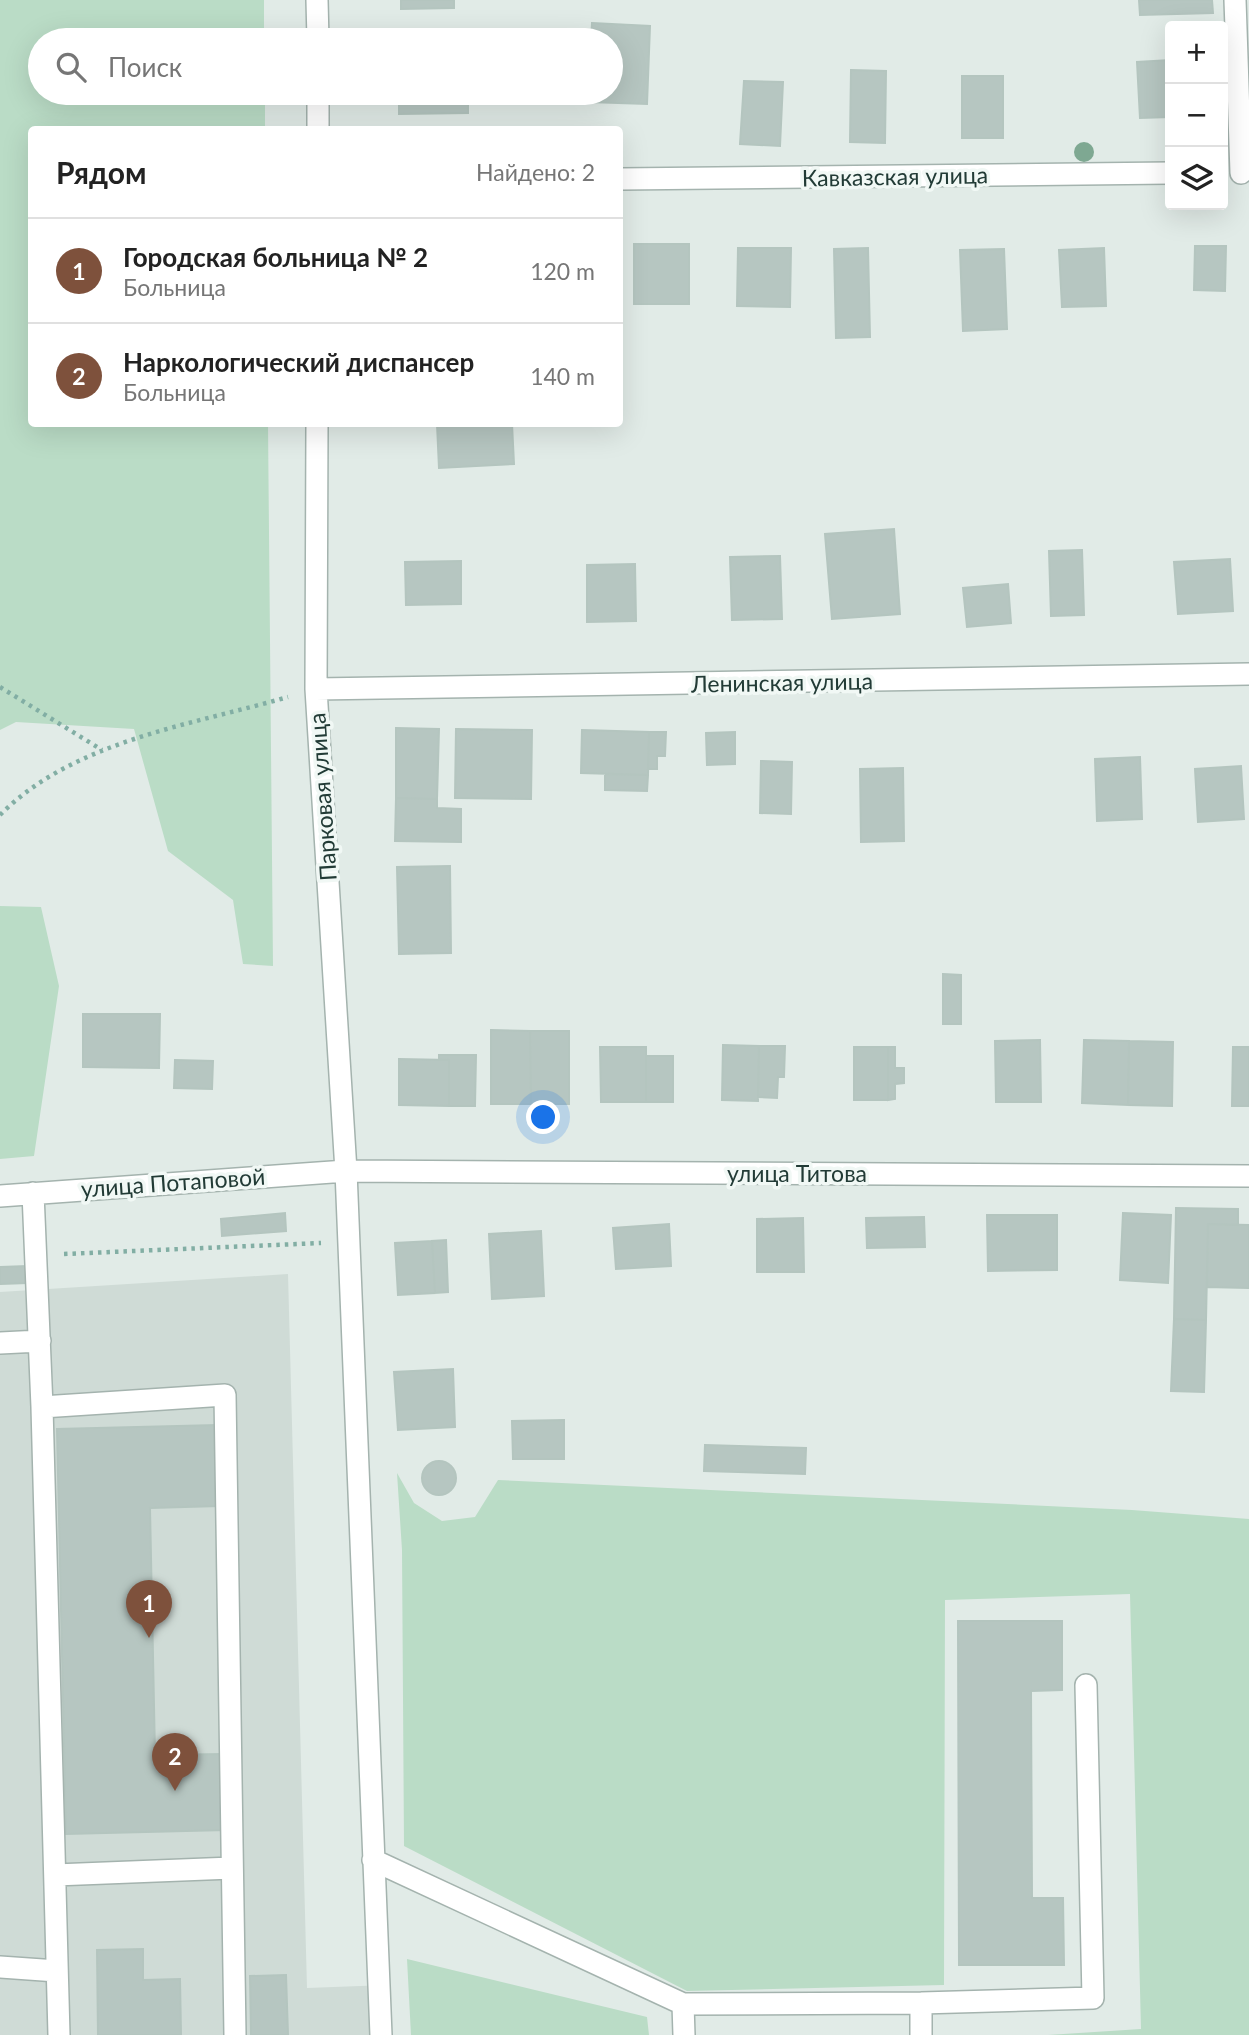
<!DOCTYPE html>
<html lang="ru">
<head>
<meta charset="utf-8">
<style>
	:root { --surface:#fff; --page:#f2f2f2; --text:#222; --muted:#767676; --line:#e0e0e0; --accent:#7e513c }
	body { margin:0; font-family:Lato,sans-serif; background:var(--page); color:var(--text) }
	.controls { position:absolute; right:21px; top:21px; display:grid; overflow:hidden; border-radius:7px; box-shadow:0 7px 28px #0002 }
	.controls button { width:63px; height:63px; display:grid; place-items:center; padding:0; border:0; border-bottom:2px solid var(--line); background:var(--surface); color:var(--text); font:35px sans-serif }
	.you { position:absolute; left:544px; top:1118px; width:24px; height:24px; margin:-18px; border:5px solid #fff; border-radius:50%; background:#1a73e8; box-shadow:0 0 0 10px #1a73e833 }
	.badge { display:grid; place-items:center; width:46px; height:46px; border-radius:50%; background:var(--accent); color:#fff; font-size:23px; font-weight:700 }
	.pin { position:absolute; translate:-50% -58px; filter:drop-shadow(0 2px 4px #0008) }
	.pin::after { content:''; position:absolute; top:37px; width:24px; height:21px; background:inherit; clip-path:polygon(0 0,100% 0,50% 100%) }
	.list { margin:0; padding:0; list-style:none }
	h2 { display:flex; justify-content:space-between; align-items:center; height:91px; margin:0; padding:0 28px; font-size:30px }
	h2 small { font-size:23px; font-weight:400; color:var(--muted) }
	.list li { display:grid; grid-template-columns:46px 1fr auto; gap:21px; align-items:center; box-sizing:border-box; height:105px; padding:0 28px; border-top:2px solid var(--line) }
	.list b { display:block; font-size:26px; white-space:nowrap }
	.list p { margin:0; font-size:23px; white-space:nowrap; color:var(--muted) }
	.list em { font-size:23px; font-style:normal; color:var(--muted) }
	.icon { flex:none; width:38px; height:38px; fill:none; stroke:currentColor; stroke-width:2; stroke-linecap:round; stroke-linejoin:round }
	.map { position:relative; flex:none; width:1249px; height:2035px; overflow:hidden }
	.search { position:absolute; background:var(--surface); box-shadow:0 7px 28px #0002; left:28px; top:28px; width:595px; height:77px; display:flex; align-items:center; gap:18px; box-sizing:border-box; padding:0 24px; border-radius:38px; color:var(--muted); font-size:26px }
	.panel { position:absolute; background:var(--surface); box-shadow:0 7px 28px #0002; left:28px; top:126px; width:595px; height:301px; border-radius:7px }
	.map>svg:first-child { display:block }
</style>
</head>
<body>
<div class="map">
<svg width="1249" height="2035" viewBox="0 0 1249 2035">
	<rect width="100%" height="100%" fill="#e1ebe7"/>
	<path fill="#cfdbd6" d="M288 1274 307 1988 387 1985 389 2035H0V1292Z"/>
	<path fill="#badcc6" d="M0 0H264V40H40V93H265V129L32 130V424H268L273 966 243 964 233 900 168 851 134 729 16 722 0 730Z
		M0 906 41 907 59 986 34 1156 0 1159Z
		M397 1473 414 1503 442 1521 475 1517 498 1480 1132 1510 1249 1519V2035H1048L1141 2029 1130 1594 945 1600 944 1985 687 1991 404 1846 402 1550Z
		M407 1959 647 2017 649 2035H411Z"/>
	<path fill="#b6c6c1" stroke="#b4c5bf" stroke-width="2" d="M401 0H454V8L401 9Z
		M1139 0H1212L1213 13 1140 15Z
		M592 23 650 26 647 104 589 102 590 93H611V40H591Z
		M1170 60V117L1140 118 1137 62Z
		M851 70 886 71 885 143 850 142Z
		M962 76H1003V138H962Z
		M744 81 783 82 780 146 740 144Z
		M399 93H468V113L399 114Z
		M634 244H689V304H634Z
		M1195 246H1226L1225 291 1194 290Z
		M738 248H791L790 307 737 306Z
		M868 248 870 337 836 338 834 249Z
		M1104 248 1106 306 1062 307 1059 250Z
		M1004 249 1007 329 963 331 960 250Z
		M437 424H512L514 464 439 468Z
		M894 529 900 614 832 619 825 534Z
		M1082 550 1084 615 1051 616 1049 551Z
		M780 556 782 619 732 620 730 557Z
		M1230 559 1233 611 1178 614 1174 562Z
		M461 561V604L406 605 405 562Z
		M635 564 636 621 587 622V565Z
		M1008 584 1011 623 967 627 963 588Z
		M396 728 439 729 437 799 396 798Z
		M456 729 532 730 531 799 455 798Z
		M582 730 649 732 648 775 581 773Z
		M649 732H666L665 756H657V769H648Z
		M735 732V764L707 765 706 733Z
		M1140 757 1142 819 1097 821 1095 759Z
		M761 761 792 762 791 814 760 813Z
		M1241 766 1244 819 1198 822 1195 769Z
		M903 768 904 841 861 842 860 769Z
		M605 774 648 775 647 791 605 790Z
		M396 798 437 799V808L461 809V842L395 841Z
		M450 866 451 953 399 954 397 867Z
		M943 974 961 975V1024H943Z
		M83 1014H160L159 1068 83 1067Z
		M491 1030 530 1031 531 1104H491Z
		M530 1031H569V1104H531Z
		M1040 1040 1041 1102H996L995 1041Z
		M1084 1040 1129 1041 1128 1105 1082 1103Z
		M1129 1041 1173 1042 1172 1106 1128 1105Z
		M723 1045 759 1046 758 1101 722 1100Z
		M759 1046H785L784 1077H778L777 1098 758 1097Z
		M600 1047H646V1102H601Z
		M854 1047H888V1100H854Z
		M888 1047H895V1068H904V1083L895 1084V1099L888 1100Z
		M1233 1047H1249V1106H1232Z
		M439 1055H476L475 1106H449V1060H439Z
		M646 1056H673V1102H646Z
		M399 1059 449 1060V1106L399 1105Z
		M175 1060 213 1061 212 1089 174 1088Z
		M1176 1208 1238 1209V1225L1208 1224 1206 1320 1174 1319Z
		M285 1213 286 1231 222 1236 221 1219Z
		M1123 1213 1171 1215 1168 1283 1120 1280Z
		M987 1215H1057V1270L988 1271Z
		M924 1217 925 1247 867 1248 866 1218Z
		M803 1218 804 1272H757V1219Z
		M669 1224 671 1266 616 1269 613 1228Z
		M1208 1224 1249 1225V1288L1207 1287Z
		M541 1231 544 1296 492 1299 489 1234Z
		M446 1240 448 1292 435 1293 432 1241Z
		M432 1241 435 1293 398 1295 395 1243Z
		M27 1266V1283L0 1284V1267Z
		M1174 1319 1206 1320 1204 1392 1171 1391Z
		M453 1369 455 1427 398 1430 394 1372Z
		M564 1420V1459H513L512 1421Z
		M217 1425 219 1506 150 1508 155 1755 224 1754 226 1830 66 1834 57 1429Z
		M705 1445 806 1448 805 1474 704 1471Z
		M422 1478a17 17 0 1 1 34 0a17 17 0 1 1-34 0Z
		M958 1621H1062V1690L1031 1691 1032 1898H1063L1064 1965H959Z
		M143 1949V1980L180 1979 181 2035H98L97 1950Z
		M286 1975 288 2035H251L250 1976Z"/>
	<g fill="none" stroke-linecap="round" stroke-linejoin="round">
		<g stroke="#a4b3ae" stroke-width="24">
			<path id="minor" d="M317 0 318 40
				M1235 0 1241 173
				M318 93V130
				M620 179 1170 173
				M317 424 316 689 346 1171 381 2035
				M316 689 1249 674
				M33 1193 42 1407 59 2035
				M0 1196 346 1171 1249 1176
				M0 1343 40 1341
				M42 1407 225 1395 235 2035
				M373 1860 683 2004 921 2003 1093 1998 1086 1685
				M55 1875 232 1868
				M0 1967 57 1971
				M921 2003V2035
				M683 2004 684 2035"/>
		</g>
		<path stroke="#82aea4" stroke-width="4.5" stroke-dasharray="3.5 5" stroke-linecap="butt" d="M0 687 102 750
			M0 815C73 741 191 725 288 697
			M64 1254 321 1243"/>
		<use href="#minor" stroke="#fff" stroke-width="21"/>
	</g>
	<circle fill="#7ea892" cx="1084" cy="152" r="10"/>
	<g text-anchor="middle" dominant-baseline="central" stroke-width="7" stroke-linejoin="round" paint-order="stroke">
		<g font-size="23" fill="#223b36" stroke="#f1f8f5">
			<text transform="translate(895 176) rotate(-1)">Кавказская улица</text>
			<text transform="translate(782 682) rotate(-1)">Ленинская улица</text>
			<text transform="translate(322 797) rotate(-94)">Парковая улица</text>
			<text x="797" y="1173">улица Титова</text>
			<text transform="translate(173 1182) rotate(-4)">улица Потаповой</text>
		</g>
	</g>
</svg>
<div class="controls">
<button>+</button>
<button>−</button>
<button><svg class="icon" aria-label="layers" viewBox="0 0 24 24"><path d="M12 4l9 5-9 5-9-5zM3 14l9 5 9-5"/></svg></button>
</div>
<div class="you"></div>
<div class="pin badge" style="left:149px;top:1638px">1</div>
<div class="pin badge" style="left:175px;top:1791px">2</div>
<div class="search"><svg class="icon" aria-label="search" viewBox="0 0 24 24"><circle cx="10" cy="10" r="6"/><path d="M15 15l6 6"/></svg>Поиск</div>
<section class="panel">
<h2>Рядом<small>Найдено: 2</small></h2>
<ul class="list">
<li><span class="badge">1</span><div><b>Городская больница № 2</b><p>Больница</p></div><em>120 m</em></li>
<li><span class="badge">2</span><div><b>Наркологический диспансер</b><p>Больница</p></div><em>140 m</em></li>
</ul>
</section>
</div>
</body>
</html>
